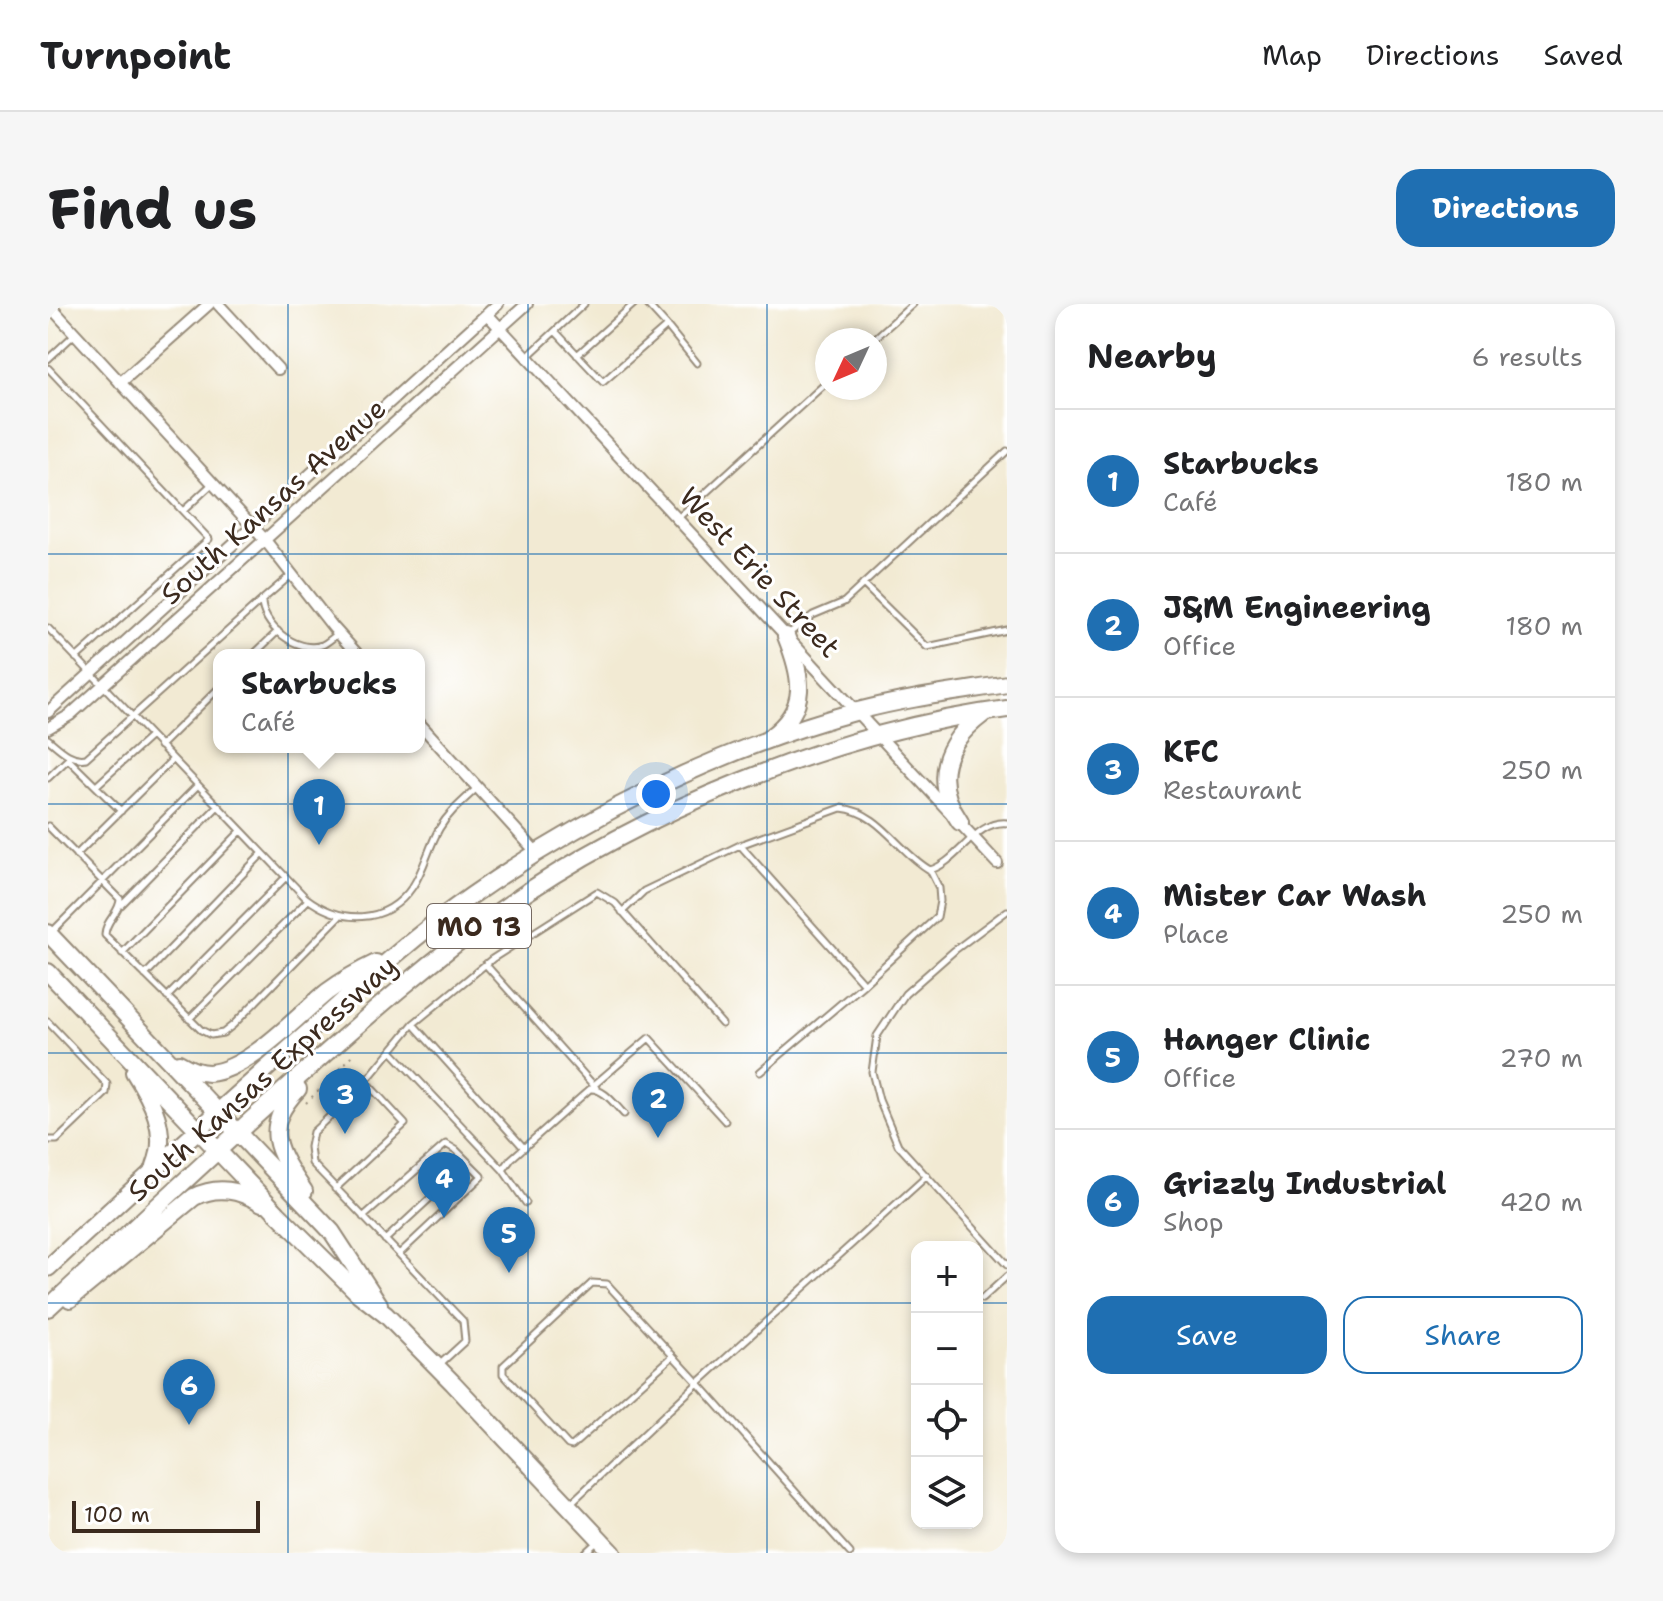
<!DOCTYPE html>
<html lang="en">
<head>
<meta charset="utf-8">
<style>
	:root { --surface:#fff; --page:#f6f6f6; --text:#202124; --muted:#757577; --line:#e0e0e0; --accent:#1f6fb2 }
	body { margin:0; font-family:"Shantell Sans",sans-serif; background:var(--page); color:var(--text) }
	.controls { position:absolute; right:24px; bottom:24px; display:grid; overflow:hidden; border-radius:16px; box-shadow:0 4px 12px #0003 }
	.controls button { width:72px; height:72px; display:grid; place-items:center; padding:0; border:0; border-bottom:2px solid var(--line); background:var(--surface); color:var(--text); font:40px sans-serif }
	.compass { position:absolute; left:767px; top:24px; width:72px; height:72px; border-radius:50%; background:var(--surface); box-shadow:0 4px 12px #0003; rotate:226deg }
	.scale { position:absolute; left:24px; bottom:20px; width:188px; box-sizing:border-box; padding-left:8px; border:4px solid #3b2a1e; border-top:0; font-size:22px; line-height:28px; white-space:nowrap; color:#3b2a1e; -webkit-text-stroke:6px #fff; paint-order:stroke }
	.you { position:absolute; left:608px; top:490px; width:28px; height:28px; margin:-20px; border:6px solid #fff; border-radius:50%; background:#1a73e8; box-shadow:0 0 0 12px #1a73e833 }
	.badge { display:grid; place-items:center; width:52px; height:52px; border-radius:50%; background:var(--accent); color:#fff; font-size:26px; font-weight:700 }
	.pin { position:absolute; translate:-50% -66px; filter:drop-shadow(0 2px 4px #0008) }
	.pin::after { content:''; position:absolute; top:42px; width:28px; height:24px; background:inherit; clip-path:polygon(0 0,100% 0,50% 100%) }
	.popup { position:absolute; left:165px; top:345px; width:212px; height:104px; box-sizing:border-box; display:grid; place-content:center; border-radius:16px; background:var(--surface); filter:drop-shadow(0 2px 6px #0005); font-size:26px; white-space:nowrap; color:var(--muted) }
	.popup b { font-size:30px; color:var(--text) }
	.popup::after { content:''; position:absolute; left:50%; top:100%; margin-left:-16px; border:16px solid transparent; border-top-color:var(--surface) }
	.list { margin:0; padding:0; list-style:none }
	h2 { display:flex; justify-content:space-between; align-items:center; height:104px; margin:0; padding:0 32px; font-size:34px }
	h2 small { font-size:26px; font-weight:400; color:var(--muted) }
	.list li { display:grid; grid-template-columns:52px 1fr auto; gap:24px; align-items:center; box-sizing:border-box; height:144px; padding:0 32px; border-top:2px solid var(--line) }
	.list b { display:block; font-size:30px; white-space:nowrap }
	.list p { margin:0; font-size:26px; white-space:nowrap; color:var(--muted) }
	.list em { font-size:26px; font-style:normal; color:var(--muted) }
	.actions { display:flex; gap:16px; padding:24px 32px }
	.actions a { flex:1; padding:18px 0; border:2px solid var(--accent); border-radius:24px; text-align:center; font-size:28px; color:var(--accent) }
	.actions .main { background:var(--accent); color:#fff }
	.icon { flex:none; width:44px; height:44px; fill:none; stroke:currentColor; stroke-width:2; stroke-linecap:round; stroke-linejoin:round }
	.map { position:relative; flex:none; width:959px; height:1249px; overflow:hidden; border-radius:24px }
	header { display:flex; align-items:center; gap:48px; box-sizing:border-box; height:112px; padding:0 40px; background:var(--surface); border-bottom:2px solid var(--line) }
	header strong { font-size:38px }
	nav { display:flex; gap:44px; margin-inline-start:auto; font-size:28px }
	.intro { display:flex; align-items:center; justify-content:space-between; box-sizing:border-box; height:192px; padding:0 48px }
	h1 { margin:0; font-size:56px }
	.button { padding:20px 36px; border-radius:24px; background:var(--accent); color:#fff; font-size:28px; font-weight:700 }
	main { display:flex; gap:48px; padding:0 48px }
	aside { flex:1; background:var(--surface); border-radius:24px; box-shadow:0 4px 12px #0003 }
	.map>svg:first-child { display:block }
</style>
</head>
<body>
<header>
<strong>Turnpoint</strong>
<nav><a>Map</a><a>Directions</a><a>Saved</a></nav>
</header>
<div class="intro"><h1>Find us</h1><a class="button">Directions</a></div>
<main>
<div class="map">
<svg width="959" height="1249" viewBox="0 0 959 1249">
	<rect width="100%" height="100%" fill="#fff"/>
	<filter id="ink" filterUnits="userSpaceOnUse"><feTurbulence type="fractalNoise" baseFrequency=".0125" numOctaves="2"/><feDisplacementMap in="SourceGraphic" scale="16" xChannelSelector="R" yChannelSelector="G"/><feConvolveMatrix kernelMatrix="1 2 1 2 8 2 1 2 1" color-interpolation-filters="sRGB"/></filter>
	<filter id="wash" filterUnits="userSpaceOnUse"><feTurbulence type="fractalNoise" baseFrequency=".006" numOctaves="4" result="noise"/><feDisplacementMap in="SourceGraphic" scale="32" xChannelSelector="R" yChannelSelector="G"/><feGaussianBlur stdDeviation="1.8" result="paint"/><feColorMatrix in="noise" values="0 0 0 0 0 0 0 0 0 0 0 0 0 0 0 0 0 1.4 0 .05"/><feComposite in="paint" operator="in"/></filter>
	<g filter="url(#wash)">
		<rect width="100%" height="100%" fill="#f2ead3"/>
	</g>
	<g filter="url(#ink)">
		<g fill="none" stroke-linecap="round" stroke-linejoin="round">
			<g stroke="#968a78" stroke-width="9">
				<path id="service" d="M599 0 619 22
					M507 27 555 78 619 22 649 59
					M825 36 865 0
					M529 51 586 0
					M479 53 536 0
					M0 55 27 30
					M0 64 161 235 28 354
					M135 207 164 180
					M630 214 779 78
					M243 271 214 296C213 321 249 350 274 341 279 339 285 333 290 330
					M815 280 879 343 959 326
					M0 324 257 593C292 620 338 622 365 582 376 565 381 543 391 525 401 508 415 497 429 484
					M739 331 765 311 796 298 959 147
					M205 351 230 327
					M0 435C11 444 23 457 38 454L214 296
					M112 442 171 384
					M20 455 73 507
					M0 474 19 456
					M48 482 102 433
					M0 522 72 595C72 609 57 616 57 631L153 726 163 731 175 729 185 721 291 613
					M692 541 793 504C833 508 850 548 882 566 911 558 927 516 959 519
					M28 551 124 456
					M73 601 169 503
					M959 607 907 646 857 690 829 732 824 768 831 796 850 841 959 961
					M574 608 596 587 692 541 807 670 816 680 712 768
					M3 629 149 482
					M74 649 193 527
					M438 661 548 784
					M97 671 215 549
					M816 680 889 613 892 597 891 584 882 566
					M119 693 238 573
					M141 715 260 596
					M0 718 59 780 58 789 9 836H0
					M365 720 476 844
					M343 747 455 866
					M546 781 601 734 677 817
					M287 885 357 820 318 778
					M478 899 455 866 463 855 542 785C556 784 567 801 576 810
					M315 913 398 840 408 846 434 872 351 950
					M337 936 405 873
					M934 995 959 972
					M625 1052 524 1142 520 1141 455 1070V1062L544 979 559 980 650 1079 879 872
					M391 1061 417 1037 415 1017 264 859 262 843 265 828 314 782 365 720 444 655 549 588 567 599 674 720
					M524 1198 650 1079 802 1249
					M537 1249 551 1236"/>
			</g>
			<g stroke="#968a78" stroke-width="14">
				<path id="minor" d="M0 0 217 236 285 323 310 351
					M170 0 230 65
					M439 10 949 559
					M72 79 161 0
					M0 408 450 0
					M371 419 489 549
					M0 424 22 411 479 0"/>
			</g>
			<g stroke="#968a78" stroke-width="20">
				<path id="primary" d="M722 433C762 404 754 372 738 332
					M912 518C883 476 896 439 935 410
					M0 629 284 928 331 1000
					M0 668 230 910 311 990 338 1011 405 1079 565 1249
					M131 759C141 765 150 769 161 769 201 766 249 712 279 688 294 677 311 667 328 659
					M86 768C104 796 121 828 107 862
					M250 785C213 824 229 847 256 887
					M0 964C87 883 175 802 265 724 316 678 367 631 423 592 539 511 673 444 810 407 858 394 909 388 959 380
					M22 995 146 893C170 881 191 886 214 899
					M0 1004C87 923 173 842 262 763 324 708 386 654 453 606 592 507 790 427 959 405"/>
			</g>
			<path stroke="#968a78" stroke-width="2" stroke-dasharray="2 6" stroke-linecap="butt" d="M258 799 308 748"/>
			<use href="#service" stroke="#fff" stroke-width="5"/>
			<use href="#minor" stroke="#fff" stroke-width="10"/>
			<use href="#primary" stroke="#fff" stroke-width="16"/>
		</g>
	</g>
	<path fill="none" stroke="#1f6fb2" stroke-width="2" stroke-opacity="0.55" d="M240 0V1249M480 0V1249M719 0V1249M0 250H959M0 500H959M0 749H959M0 999H869M929 999H959"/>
	<g text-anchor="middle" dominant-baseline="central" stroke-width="6" stroke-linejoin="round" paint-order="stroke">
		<rect fill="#fff" stroke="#766a62" stroke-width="2" x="379" y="600" width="104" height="44" rx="6"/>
		<g font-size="26" font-weight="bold" fill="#3b2a1e">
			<text x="431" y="622">MO 13</text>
		</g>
		<g font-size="28" fill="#3b2a1e" stroke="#fff">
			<text transform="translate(225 197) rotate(-42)">South Kansas Avenue</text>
			<text transform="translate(712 268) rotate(47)">West Erie Street</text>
			<text transform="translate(214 774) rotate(-42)">South Kansas Expressway</text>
		</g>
	</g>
</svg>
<div class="controls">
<button>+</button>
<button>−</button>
<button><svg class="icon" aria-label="locate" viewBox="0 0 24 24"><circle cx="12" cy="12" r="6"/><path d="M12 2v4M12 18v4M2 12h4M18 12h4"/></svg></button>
<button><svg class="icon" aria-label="layers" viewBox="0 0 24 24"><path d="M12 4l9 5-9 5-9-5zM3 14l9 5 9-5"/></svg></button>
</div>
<svg class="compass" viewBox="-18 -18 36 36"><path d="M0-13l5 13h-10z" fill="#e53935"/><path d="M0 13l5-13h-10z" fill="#757577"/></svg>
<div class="scale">100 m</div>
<div class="you"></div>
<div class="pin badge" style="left:271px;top:541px">1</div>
<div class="popup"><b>Starbucks</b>Café</div>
<div class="pin badge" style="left:610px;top:834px">2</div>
<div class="pin badge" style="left:297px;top:830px">3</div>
<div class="pin badge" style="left:396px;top:914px">4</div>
<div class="pin badge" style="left:461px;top:969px">5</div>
<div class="pin badge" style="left:141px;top:1121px">6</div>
</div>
<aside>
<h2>Nearby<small>6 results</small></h2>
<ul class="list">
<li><span class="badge">1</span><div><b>Starbucks</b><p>Café</p></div><em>180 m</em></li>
<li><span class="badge">2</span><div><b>J&amp;M Engineering</b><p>Office</p></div><em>180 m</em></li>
<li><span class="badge">3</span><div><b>KFC</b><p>Restaurant</p></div><em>250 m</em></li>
<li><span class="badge">4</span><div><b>Mister Car Wash</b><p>Place</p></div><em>250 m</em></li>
<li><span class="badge">5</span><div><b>Hanger Clinic</b><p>Office</p></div><em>270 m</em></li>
<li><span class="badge">6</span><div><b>Grizzly Industrial</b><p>Shop</p></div><em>420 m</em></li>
</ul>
<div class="actions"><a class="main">Save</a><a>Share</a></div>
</aside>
</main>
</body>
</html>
